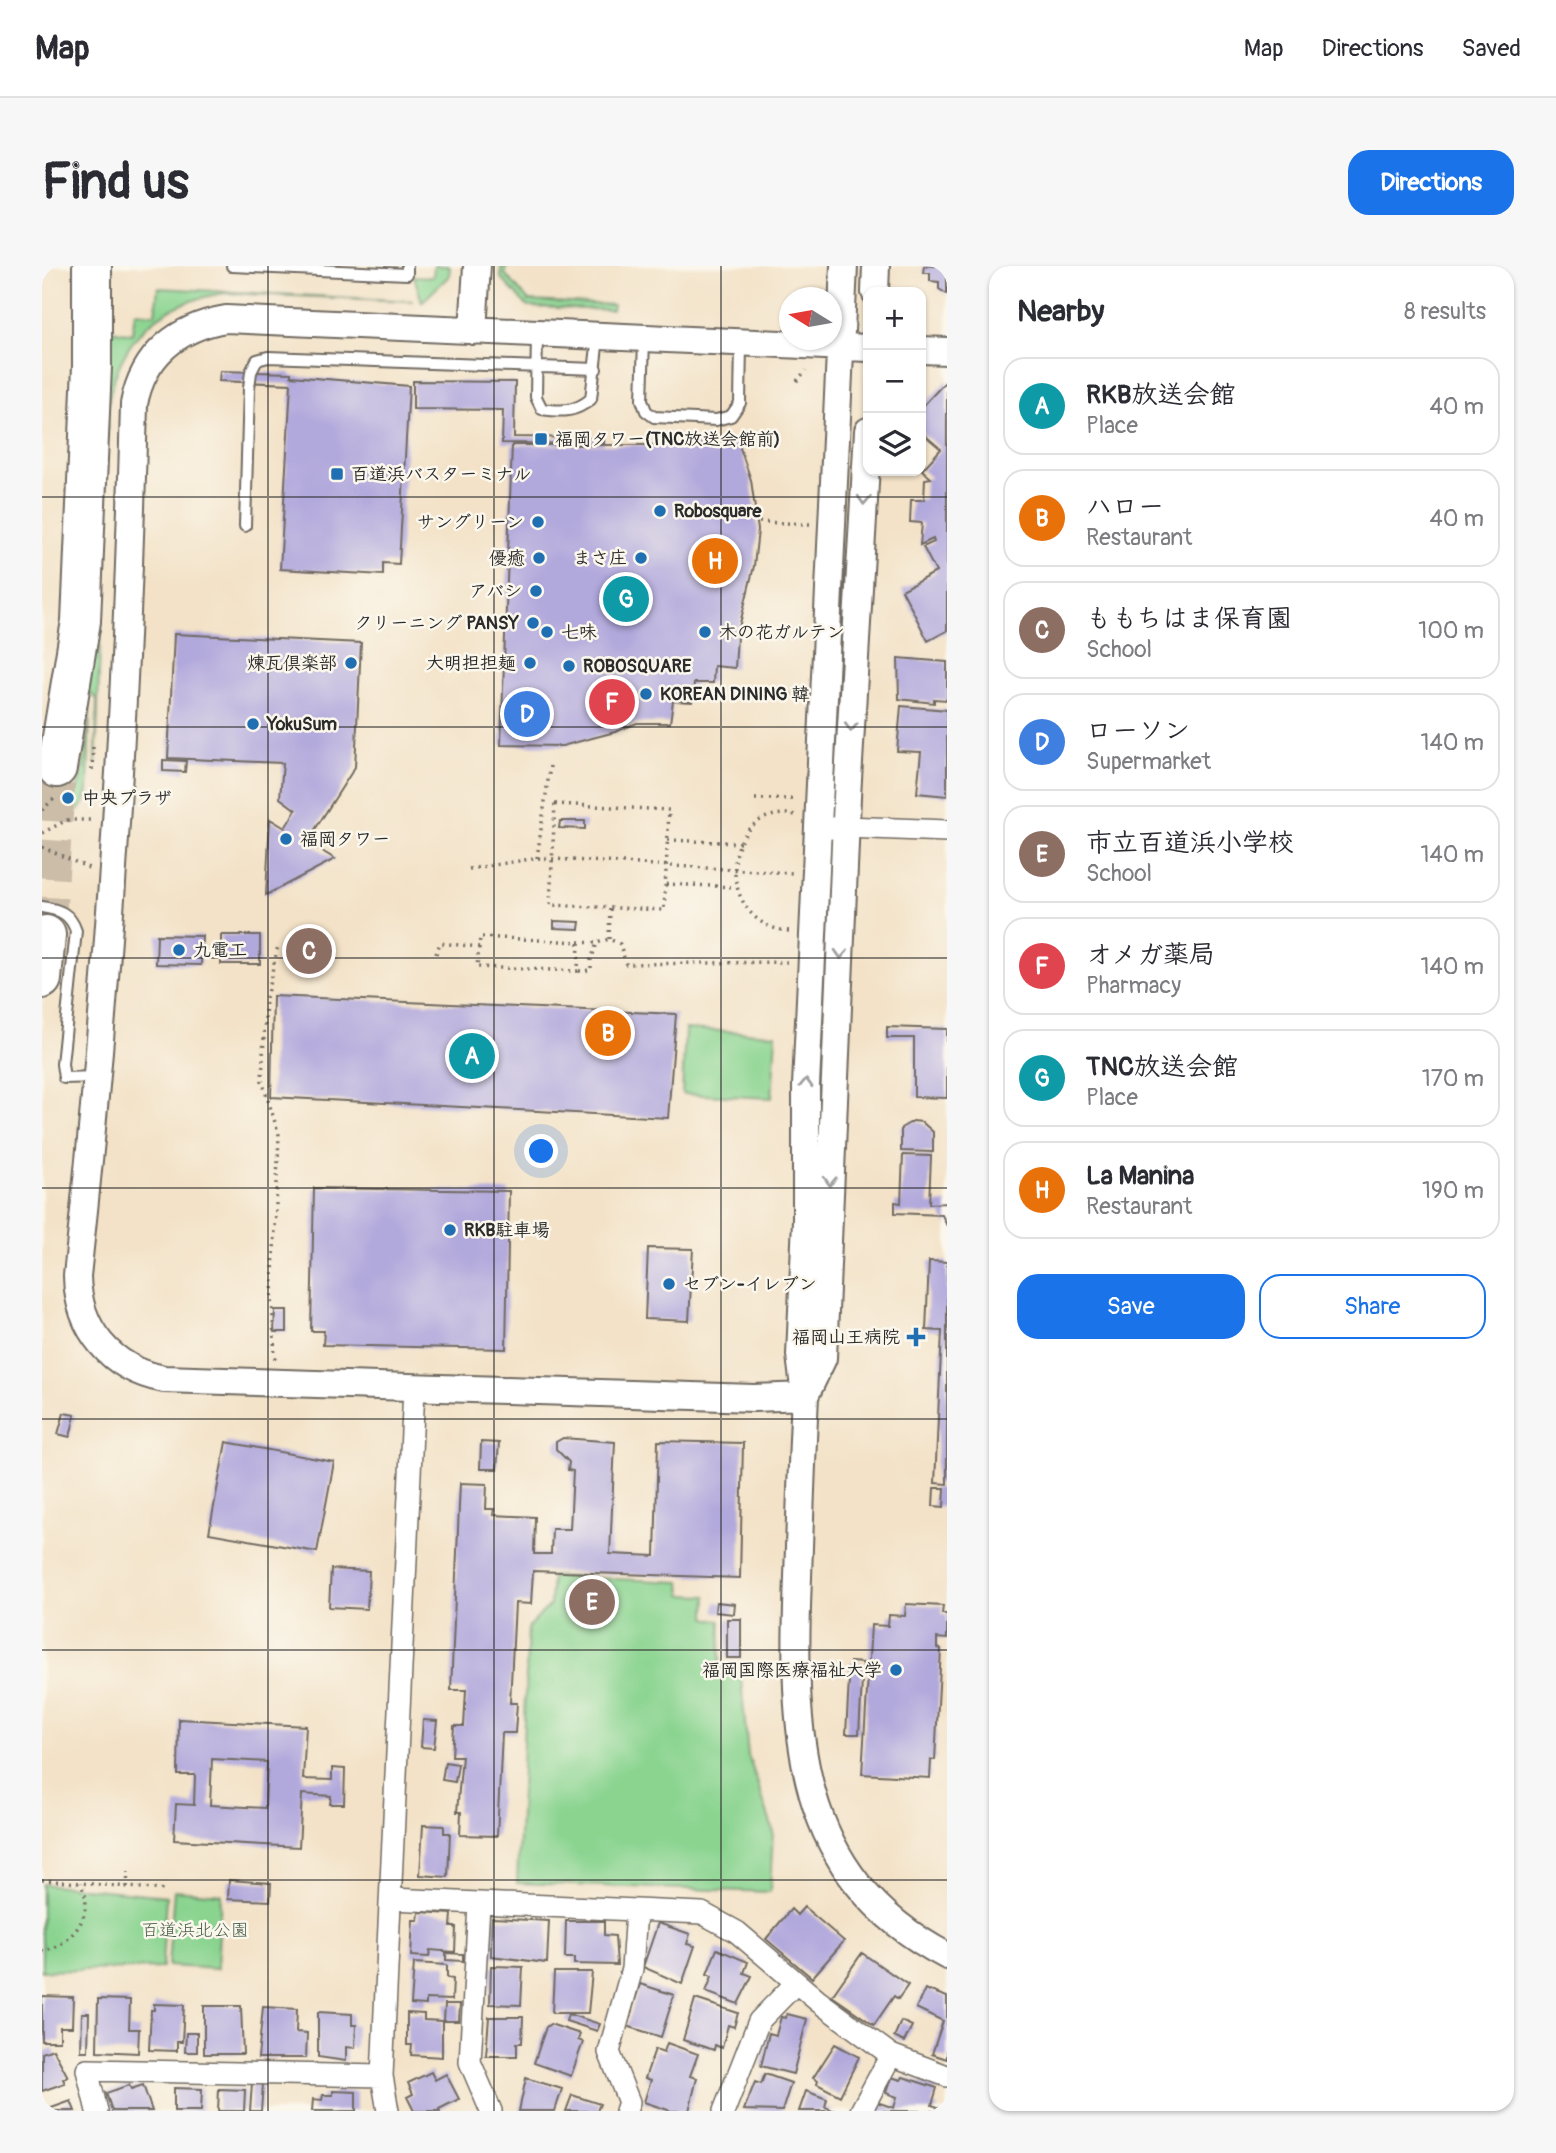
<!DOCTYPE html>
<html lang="en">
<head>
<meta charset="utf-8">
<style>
	:root { --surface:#fff; --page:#f7f7f7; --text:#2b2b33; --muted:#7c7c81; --line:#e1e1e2; --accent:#1a73e8 }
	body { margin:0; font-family:Pangolin,"Klee One",sans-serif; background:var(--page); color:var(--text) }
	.controls { position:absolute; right:21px; top:21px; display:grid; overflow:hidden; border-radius:14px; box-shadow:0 2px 5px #0004 }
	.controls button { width:63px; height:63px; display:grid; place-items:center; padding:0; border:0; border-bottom:2px solid var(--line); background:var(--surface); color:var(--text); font:35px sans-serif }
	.compass { position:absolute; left:737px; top:21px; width:63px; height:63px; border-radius:50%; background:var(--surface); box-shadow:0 2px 5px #0004; rotate:281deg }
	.you { position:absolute; left:500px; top:886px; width:24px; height:24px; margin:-18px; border:5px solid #fff; border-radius:50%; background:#1a73e8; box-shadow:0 0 0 10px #1a73e833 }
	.badge { display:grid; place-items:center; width:46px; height:46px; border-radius:50%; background:var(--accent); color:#fff; font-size:23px; font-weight:700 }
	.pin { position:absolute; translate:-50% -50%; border:4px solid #fff; box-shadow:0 2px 7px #0006 }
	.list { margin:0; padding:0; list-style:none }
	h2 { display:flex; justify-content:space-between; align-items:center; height:91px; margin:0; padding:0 28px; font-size:30px }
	h2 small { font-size:23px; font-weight:400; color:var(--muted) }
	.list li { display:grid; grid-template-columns:46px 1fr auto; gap:21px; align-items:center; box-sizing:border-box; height:98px; margin:0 14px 14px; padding:0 14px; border:2px solid var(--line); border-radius:21px }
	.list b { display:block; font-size:26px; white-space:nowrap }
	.list p { margin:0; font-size:23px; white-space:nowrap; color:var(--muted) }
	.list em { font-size:23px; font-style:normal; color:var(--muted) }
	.actions { display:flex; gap:14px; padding:21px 28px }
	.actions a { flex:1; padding:16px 0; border:2px solid var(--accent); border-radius:21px; text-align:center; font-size:24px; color:var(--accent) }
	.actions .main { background:var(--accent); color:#fff }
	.icon { flex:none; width:38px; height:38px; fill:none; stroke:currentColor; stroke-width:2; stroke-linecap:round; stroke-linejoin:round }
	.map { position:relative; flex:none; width:905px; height:1845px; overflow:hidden; border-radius:21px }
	header { display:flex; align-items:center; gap:42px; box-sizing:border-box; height:98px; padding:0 35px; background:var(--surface); border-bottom:2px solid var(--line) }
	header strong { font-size:33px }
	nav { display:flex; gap:38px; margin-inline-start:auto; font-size:24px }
	.intro { display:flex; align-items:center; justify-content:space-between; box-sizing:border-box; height:168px; padding:0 42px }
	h1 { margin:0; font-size:49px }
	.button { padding:18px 32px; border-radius:21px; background:var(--accent); color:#fff; font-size:24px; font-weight:700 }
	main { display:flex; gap:42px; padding:0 42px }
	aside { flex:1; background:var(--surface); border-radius:21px; box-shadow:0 2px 5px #0004 }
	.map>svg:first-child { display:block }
</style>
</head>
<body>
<header>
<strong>Map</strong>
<nav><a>Map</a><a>Directions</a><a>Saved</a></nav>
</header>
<div class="intro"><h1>Find us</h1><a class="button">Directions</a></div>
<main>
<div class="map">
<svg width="905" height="1845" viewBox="0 0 905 1845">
	<rect width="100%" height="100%" fill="#fbf7ec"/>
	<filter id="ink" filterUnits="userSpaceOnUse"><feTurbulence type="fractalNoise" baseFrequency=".0143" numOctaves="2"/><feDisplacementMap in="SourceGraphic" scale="14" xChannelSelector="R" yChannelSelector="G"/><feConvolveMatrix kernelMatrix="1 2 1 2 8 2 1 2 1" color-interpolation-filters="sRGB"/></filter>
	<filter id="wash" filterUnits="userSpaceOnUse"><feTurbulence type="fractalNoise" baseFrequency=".00686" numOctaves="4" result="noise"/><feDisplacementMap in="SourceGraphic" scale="28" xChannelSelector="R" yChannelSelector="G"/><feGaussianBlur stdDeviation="1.57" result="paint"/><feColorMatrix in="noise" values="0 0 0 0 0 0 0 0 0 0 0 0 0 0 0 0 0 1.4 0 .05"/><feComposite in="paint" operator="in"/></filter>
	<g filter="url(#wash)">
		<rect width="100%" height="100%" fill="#f3e2c7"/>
		<path fill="#8ad490" stroke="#5a805e" stroke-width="2" d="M392 0H408L407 10 380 36 372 10 391 11Z
			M459 0H464L463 8 487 35 571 39 570 44 486 41 459 12Z
			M116 22 371 35 183 27C116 37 79 70 66 137L54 499 55 433 49 428 43 435 30 518 27 519 40 424 64 63 90 68 93 46 113 48Z
			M810 256 804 309 793 535 789 534 800 309Z
			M48 439 46 525 42 538 34 546H4C12 537 22 535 31 528 44 517 46 456 48 439Z
			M643 763 734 768 730 832 640 828Z
			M510 1310 639 1316 640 1329 665 1330 664 1352 679 1355 678 1400 698 1402 706 1489 731 1564 728 1626 475 1617 486 1361 508 1339Z
			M0 1618 124 1630 120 1702 0 1705Z
			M132 1624 179 1628 175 1703 126 1700Z"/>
		<g id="blocks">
			<path fill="#b1a8dc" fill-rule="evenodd" d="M882 0H905V28L897 23V16L888 15V7H881Z
				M178 105 249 107V110L367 120 357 298 341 297V309L238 303 249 118 177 115Z
				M905 114V365L886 375 860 324 894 306 881 281 892 276 891 273 878 279 880 257 868 256 869 234H882L883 213 889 212 880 204 899 183 879 166V142Z
				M371 115 473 116 472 171 562 172V178L460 177 461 144 371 143Z
				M470 179H697L709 214 716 264 712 300 695 370 693 402 672 400 671 417H652L650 436 631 435 628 457H595L573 466 520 480 459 479Z
				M132 368 319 377 313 501 265 576 293 593 224 629 228 553 243 562 254 544 238 532 241 497 126 492Z
				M856 392 905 396V434L892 433V437L857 433Z
				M859 440 905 444V530L875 527 879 486 855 485Z
				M121 494 144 495 143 506 121 505Z
				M518 555H543V563L517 562Z
				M512 655 538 656 537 663 512 662Z
				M115 669 160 670 159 699 114 698Z
				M179 669H218V698H179Z
				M252 669H269L275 675H281L282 694 252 695Z
				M231 730 634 748 626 852 229 831Z
				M845 761 905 763V832L872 831V772H845Z
				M871 855 880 856 891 866V886L859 885V862Z
				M861 889 889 890 887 938 905 937V960L900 949 853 947V936L859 937Z
				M272 922 467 925 464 1083 281 1079 282 1065H269Z
				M606 982 651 983 647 1055 603 1053Z
				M887 995 905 996V1218L893 1217 900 1065 884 1064Z
				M233 1044H245V1066H232Z
				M22 1147 33 1149 28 1171 16 1168Z
				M521 1172 573 1176 568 1288 613 1290 616 1175 701 1177 698 1312 491 1305 489 1338 473 1337 468 1437H475L473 1467H460L455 1570 418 1569 419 1546H415L420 1490H410L412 1460H422L424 1424H409L418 1217 445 1218 444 1243H452L451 1249 493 1251 492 1288H509L510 1263H528L531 1205 526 1204 527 1196 514 1183V1176Z
				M184 1176 292 1196 275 1286 167 1267Z
				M439 1176 457 1177 455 1203H438Z
				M892 1222H903L902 1241 891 1240Z
				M289 1303 327 1305 325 1343 287 1341Z
				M674 1336 693 1338 692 1348 673 1346Z
				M864 1338 901 1340 900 1348H905V1373L895 1372V1382L899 1383 893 1494H889L888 1512 820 1508 829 1359 846 1360 847 1349 863 1350Z
				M685 1353H699V1392H685Z
				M808 1396 821 1397 817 1468H804Z
				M137 1453 264 1460 261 1513 290 1514V1502L303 1503 302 1538H288L289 1530 260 1528 257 1581 132 1574 134 1538 152 1539 153 1509H136ZM170 1493 225 1496 223 1542 168 1539Z
				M381 1454 395 1455 392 1482 379 1481Z
				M403 1496 416 1498 413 1516 400 1514Z
				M381 1559 402 1560V1567H408L406 1611 378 1609Z
				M187 1614 229 1617 228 1635 186 1633Z
				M762 1641 802 1675 770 1712 724 1673 749 1643 755 1649Z
				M377 1646 410 1648 409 1661H414L413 1686 388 1684 387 1691 369 1690 371 1654H376Z
				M450 1652 507 1655 505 1697 449 1690Z
				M524 1655H562V1669L573 1670 575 1699 532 1698V1692H523Z
				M616 1657 648 1668 645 1678 653 1680 640 1718 601 1701Z
				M675 1683 706 1696 702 1707 710 1710 696 1738 664 1726 670 1710 665 1708Z
				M404 1687 421 1688V1695L404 1694Z
				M820 1687 866 1719 856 1733 852 1730 832 1759 790 1730Z
				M372 1697 405 1699V1712L411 1713 410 1734 384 1733V1739L369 1738Z
				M449 1700 481 1701 479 1739 448 1738Z
				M512 1706H550L546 1747H510Z
				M598 1718 632 1729 619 1771 585 1760Z
				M883 1723 905 1731V1793L890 1788 901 1755 874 1742Z
				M0 1730 31 1731 30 1761H18V1775H0Z
				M56 1733 88 1734 87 1763H97L96 1787 55 1785Z
				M653 1733 696 1747 692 1761 686 1759 680 1782 673 1779 672 1784 641 1774Z
				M112 1738 142 1739 140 1776H135V1785L107 1784 109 1744H112Z
				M403 1738H418L417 1755H402Z
				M162 1740H199L201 1788H162Z
				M221 1741 255 1743 254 1766 265 1767 264 1792H216Z
				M276 1746 310 1748V1759H314L313 1782 304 1781V1795L276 1791Z
				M40 1747H47L46 1785H39Z
				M365 1747 382 1748V1754L400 1755V1791L369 1789 370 1779H365Z
				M526 1748 558 1758 555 1765 524 1755Z
				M745 1748 765 1753 751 1808 719 1800 727 1767 734 1769 739 1751 744 1752Z
				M447 1751H481L480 1777H475V1790H444Z
				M859 1755 870 1760 862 1776 852 1771Z
				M508 1758 538 1768 536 1774 541 1776 529 1810 492 1797 504 1761Z
				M144 1767H155V1786H143Z
				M625 1777 656 1788 648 1810 655 1812 647 1845H629L602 1836 609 1814 603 1812 613 1783 622 1786Z
				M793 1778 817 1791 798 1830 775 1818 776 1815 771 1812Z
				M11 1783 26 1811 21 1813 23 1817 0 1825V1787Z
				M389 1806 393 1814 404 1808 417 1833 397 1843 398 1845H372L365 1831 371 1828 366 1817Z
				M723 1808 749 1817 740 1845 702 1844 713 1816 719 1818Z
				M849 1811 859 1814 861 1811 895 1822 890 1839 896 1841 894 1845H832L835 1836 852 1842 855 1831 844 1827Z
				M484 1812 520 1823 513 1845H477Z
				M210 1817 221 1818 219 1845H208Z
				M87 1819 89 1823 101 1819 110 1845H70L64 1827Z
				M132 1822 160 1823 159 1845H132Z
				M177 1823 203 1824 202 1845H176Z
				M291 1825 314 1826V1845H270L271 1833 280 1834 281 1829H291Z
				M764 1825 785 1833 783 1841 793 1845H757Z
				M530 1829 558 1838 555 1845H524Z
				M29 1835 33 1845H1Z"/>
		</g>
	</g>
	<g filter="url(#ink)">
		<use href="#blocks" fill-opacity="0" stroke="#716b62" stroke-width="2"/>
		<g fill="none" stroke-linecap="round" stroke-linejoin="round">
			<path stroke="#cbbda8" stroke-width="38" stroke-dasharray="38 19" stroke-linecap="butt" d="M4 669 15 502"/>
			<g stroke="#716b62" stroke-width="14">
				<path id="service" d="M190 0 365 8V0
					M495 67 494 131 500 143C521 146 533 146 549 133L556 71
					M602 74 600 134 604 145 612 151 674 154 689 150 698 137 699 77
					M203 260 207 122 209 106 215 94 226 91 554 103
					M0 641C18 644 28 647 34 665L20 798 22 812 54 811"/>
			</g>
			<g stroke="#716b62" stroke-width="24">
				<path id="minor" d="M776 563 804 561 905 565
					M350 1633 660 1647 695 1666 776 1735 849 1789 905 1810
					M437 1639 428 1796 449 1845
					M55 1845 45 1804 340 1810
					M346 1845 340 1810 372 1122
					M584 1845 587 1836 567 1786 590 1703 594 1645
					M682 1845 717 1755 754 1717
					M819 1845 849 1789"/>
			</g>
			<g stroke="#716b62" stroke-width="30">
				<path id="tertiary" d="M802 0 764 820V955L758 1089 763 1130C760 1190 758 1250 756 1311 750 1464 751 1610 905 1690
					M833 26 834 0
					M431 65 435 0
					M879 84 905 85
					M763 1130 712 1132 122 1113C69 1103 36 1063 35 1010 67 720 85 430 92 138 101 89 136 61 184 53L826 82
					M763 1130 781 1092 805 531 826 165"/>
			</g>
			<g stroke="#716b62" stroke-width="42">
				<path id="motorway" d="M15 502 39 355 50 100V0
					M0 713 4 669"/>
			</g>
			<path stroke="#716b62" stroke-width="3.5" stroke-dasharray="2 5" stroke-linecap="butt" d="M755 115 764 104
				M717 256 768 258
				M748 428 759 429
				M50 504 51 479
				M713 533H753
				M513 538 627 544 622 644 508 639Z
				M0 544 14 531
				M0 567 25 554H50
				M626 574 699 577
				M0 581 47 602
				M495 592 508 500
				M427 603 495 592 750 607
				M624 618 694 621
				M747 665C673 660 674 536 755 549
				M567 673 568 642
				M537 676 555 677
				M394 688 398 677 437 681 438 671 537 676 536 705 435 701 437 681
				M537 705 549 704V694L555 677 567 673 578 678 584 698 745 696
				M233 1093 230 1033 237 869 220 815 221 790 224 732 236 680
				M0 1614 124 1624
				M85 1621 86 1602
				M0 1686C29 1680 56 1646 38 1617"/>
			<use href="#service" stroke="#fff" stroke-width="10"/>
			<use href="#minor" stroke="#fff" stroke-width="21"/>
			<use href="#tertiary" stroke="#fff" stroke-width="26"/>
			<use href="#motorway" stroke="#fff" stroke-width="38"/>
		</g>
		<defs><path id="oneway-chevron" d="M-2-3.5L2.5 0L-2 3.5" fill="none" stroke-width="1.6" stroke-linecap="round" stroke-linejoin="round" transform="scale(1.75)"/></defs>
		<g stroke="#a0a0a0">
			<use href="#oneway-chevron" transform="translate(822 234) rotate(93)"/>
			<use href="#oneway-chevron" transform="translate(809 461) rotate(93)"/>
			<use href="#oneway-chevron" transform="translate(799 688) rotate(93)"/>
			<use href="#oneway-chevron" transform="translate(764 817) rotate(-88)"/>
			<use href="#oneway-chevron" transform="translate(788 915) rotate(92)"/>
		</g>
	</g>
	<path fill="none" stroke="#2b2b2b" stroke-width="2" stroke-opacity="0.55" d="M226 0V1845M452 0V1845M679 0V1845M0 231H905M0 461H905M0 692H905M0 922H905M0 1153H905M0 1384H905M0 1614H905"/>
	<g fill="#1f6fb2" stroke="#fbf7ec" stroke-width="2.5">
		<rect x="492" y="166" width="14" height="14" rx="3.5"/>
		<rect x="288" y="201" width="14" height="14" rx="3.5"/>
		<circle cx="618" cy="245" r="7"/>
		<circle cx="496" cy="256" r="7"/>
		<circle cx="497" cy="292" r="7"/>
		<circle cx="599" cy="292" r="7"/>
		<circle cx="494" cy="325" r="7"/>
		<circle cx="491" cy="357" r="7"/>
		<circle cx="505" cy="366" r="7"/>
		<circle cx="663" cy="366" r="7"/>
		<circle cx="309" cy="397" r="7"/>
		<circle cx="488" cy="397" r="7"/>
		<circle cx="527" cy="400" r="7"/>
		<circle cx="604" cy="428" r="7"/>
		<circle cx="211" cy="458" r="7"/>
		<circle cx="26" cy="532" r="7"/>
		<circle cx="244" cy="573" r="7"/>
		<circle cx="137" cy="684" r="7"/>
		<circle cx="408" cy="964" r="7"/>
		<circle cx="627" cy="1018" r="7"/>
		<path d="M870.5 1060.5h7v7h7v7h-7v7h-7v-7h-7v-7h7z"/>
		<circle cx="854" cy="1404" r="7"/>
	</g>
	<g text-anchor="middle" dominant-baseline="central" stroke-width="5" stroke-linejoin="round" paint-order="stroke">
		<g font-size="18" font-weight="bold" fill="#2b2b2b" stroke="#fbf7ec" text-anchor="start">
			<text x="513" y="173">福岡タワー(TNC放送会館前)</text>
			<text x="309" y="208">百道浜バスターミナル</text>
			<text x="632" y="245">Robosquare</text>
			<text x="482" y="256" text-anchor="end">サングリーン</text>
			<text x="483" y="292" text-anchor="end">優癒</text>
			<text x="585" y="292" text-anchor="end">まさ庄</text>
			<text x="480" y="325" text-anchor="end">アバシ</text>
			<text x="477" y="357" text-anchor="end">クリーニング PANSY</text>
			<text x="519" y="366">七味</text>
			<text x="677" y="366">木の花ガルテン</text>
			<text x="295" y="397" text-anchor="end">煉瓦倶楽部</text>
			<text x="474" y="397" text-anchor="end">大明担担麺</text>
			<text x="541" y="400">ROBOSQUARE</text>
			<text x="618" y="428">KOREAN DINING 韓</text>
			<text x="225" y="458">YokuSum</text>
			<text x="40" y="532">中央プラザ</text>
			<text x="258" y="573">福岡タワー</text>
			<text x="151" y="684">九電工</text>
			<text x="422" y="964">RKB駐車場</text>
			<text x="641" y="1018">セブン-イレブン</text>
			<text x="858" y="1071" text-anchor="end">福岡山王病院</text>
			<text x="840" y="1404" text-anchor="end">福岡国際医療福祉大学</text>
		</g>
		<g font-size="18" fill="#485e49" stroke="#fbf7ec">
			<text x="153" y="1664">百道浜北公園</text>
		</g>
	</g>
</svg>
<div class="controls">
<button>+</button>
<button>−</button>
<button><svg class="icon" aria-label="layers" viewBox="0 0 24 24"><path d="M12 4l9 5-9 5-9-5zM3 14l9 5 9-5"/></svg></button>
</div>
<svg class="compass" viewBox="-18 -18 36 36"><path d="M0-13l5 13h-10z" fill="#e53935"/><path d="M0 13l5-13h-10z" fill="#7c7c81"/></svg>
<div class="you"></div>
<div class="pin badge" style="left:430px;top:790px;background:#0f9aa8">A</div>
<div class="pin badge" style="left:566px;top:767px;background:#e8710a">B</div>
<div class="pin badge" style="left:267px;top:685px;background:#8d6e63">C</div>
<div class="pin badge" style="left:485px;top:448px;background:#3f7fe0">D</div>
<div class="pin badge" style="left:550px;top:1336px;background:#8d6e63">E</div>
<div class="pin badge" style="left:570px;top:436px;background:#e0444e">F</div>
<div class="pin badge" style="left:584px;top:333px;background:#0f9aa8">G</div>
<div class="pin badge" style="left:673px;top:295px;background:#e8710a">H</div>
</div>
<aside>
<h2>Nearby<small>8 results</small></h2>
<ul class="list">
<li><span class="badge" style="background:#0f9aa8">A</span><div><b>RKB放送会館</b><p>Place</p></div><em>40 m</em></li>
<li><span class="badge" style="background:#e8710a">B</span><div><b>ハロー</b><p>Restaurant</p></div><em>40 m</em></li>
<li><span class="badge" style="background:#8d6e63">C</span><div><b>ももちはま保育園</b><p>School</p></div><em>100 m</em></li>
<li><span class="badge" style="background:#3f7fe0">D</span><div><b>ローソン</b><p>Supermarket</p></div><em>140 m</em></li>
<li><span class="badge" style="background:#8d6e63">E</span><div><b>市立百道浜小学校</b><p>School</p></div><em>140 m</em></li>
<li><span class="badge" style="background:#e0444e">F</span><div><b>オメガ薬局</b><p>Pharmacy</p></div><em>140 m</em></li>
<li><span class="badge" style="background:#0f9aa8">G</span><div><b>TNC放送会館</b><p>Place</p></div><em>170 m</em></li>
<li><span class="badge" style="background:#e8710a">H</span><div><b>La Manina</b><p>Restaurant</p></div><em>190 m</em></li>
</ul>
<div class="actions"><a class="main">Save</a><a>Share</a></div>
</aside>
</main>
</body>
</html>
